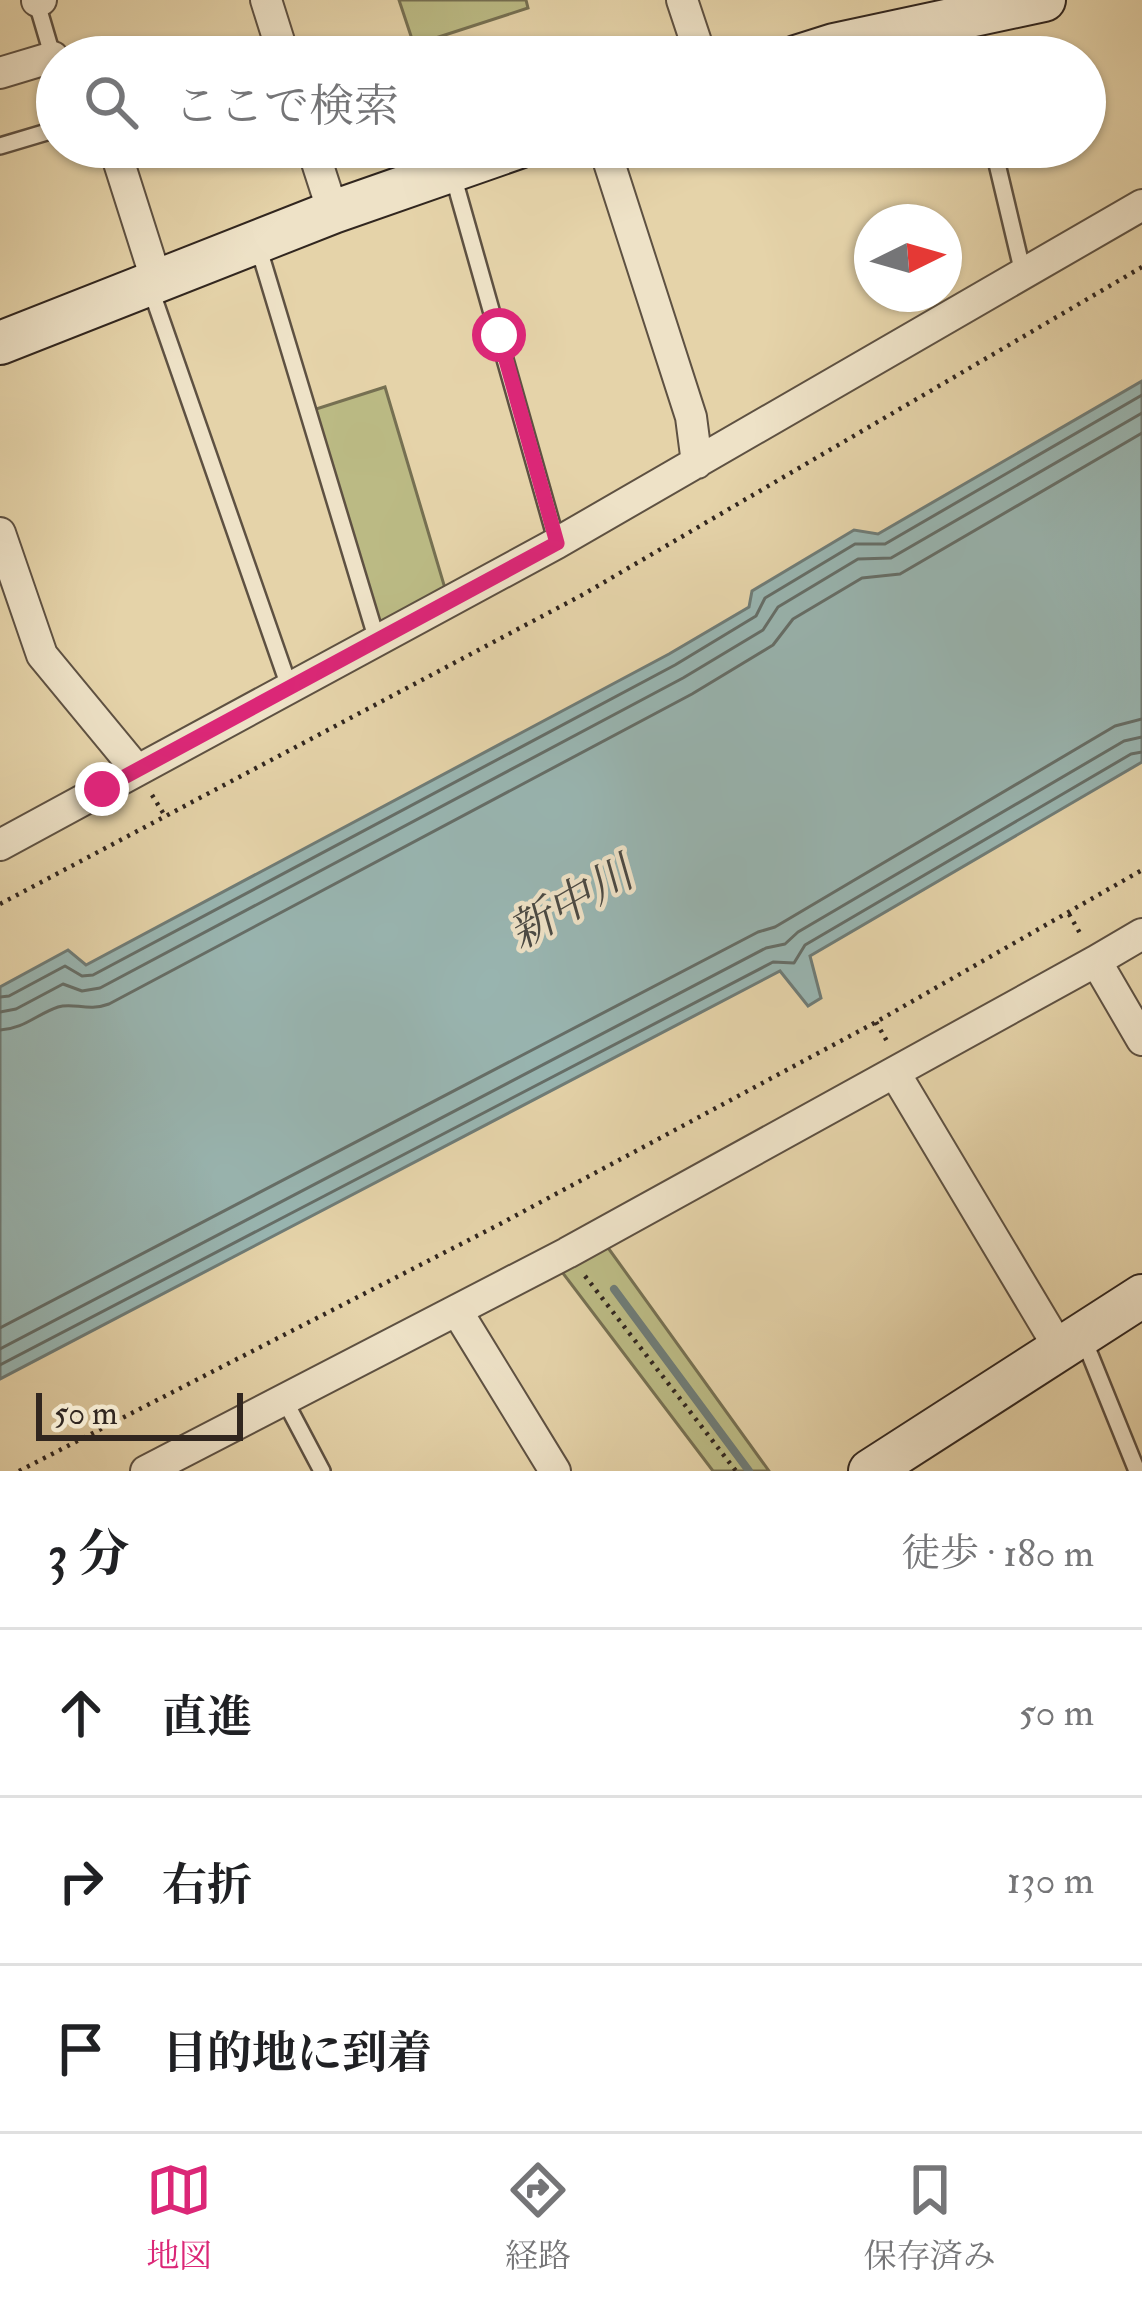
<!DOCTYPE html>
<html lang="ja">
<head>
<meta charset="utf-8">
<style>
	:root { --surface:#fff; --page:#f2f2f2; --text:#202124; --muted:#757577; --line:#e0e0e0; --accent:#db2777 }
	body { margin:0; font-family:"IM FELL Double Pica","Noto Serif JP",serif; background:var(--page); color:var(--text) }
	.compass { position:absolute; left:854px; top:204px; width:108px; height:108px; border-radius:50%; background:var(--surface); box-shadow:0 3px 9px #0004; rotate:85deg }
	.scale { position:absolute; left:36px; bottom:30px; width:207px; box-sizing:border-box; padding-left:12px; border:6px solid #31261f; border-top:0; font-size:33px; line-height:42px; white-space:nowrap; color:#31261f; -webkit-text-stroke:9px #eee2c7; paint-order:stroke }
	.stop { position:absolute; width:36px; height:36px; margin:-27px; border:9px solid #db2777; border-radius:50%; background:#fff }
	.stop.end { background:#db2777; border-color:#fff; box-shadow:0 3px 12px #0008 }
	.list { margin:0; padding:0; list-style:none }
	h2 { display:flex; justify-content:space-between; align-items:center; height:156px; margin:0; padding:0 48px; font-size:51px }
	h2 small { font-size:39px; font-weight:400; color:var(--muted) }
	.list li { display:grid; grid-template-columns:78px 1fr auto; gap:36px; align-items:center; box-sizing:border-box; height:168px; padding:0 48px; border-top:3px solid var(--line) }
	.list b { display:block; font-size:45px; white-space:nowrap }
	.list em { font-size:39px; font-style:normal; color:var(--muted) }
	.icon { flex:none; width:66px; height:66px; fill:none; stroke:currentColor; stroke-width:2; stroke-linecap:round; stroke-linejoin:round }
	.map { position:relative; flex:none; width:1142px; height:1471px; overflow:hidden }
	.search { position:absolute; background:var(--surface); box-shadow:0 3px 9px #0004; left:36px; right:36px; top:36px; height:132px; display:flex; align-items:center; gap:30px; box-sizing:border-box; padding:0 42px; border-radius:66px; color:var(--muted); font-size:45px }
	.sheet { height:660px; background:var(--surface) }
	nav { display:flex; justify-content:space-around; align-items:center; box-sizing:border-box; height:168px; border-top:3px solid var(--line); background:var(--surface); font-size:33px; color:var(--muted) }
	nav a { display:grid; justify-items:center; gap:6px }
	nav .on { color:var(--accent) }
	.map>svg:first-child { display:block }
</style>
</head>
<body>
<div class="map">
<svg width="1142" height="1471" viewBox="0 0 1142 1471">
	<rect width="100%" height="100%" fill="#e5d3a9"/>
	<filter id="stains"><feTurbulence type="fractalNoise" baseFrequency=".00167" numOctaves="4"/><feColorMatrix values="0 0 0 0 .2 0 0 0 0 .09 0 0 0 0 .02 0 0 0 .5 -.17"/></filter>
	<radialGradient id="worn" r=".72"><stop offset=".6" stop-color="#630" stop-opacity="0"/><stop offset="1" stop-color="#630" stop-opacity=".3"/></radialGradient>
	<path fill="#bbba84" stroke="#767052" stroke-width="3" d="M399 0H526L528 8 414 45Z
		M385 387 447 595 379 631 313 410Z
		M601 1238 769 1471H713L556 1264Z"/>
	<path fill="#99b6b2" stroke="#6f7c77" stroke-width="3" d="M1142 381V762L810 956 821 998 808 1006 780 971 0 1379V987L68 950 86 965 669 654 749 607 752 591 854 530 878 534Z"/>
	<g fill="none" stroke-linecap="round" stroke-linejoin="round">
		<path stroke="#656e68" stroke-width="3" d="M0 997 9 996 65 966 82 976 93 975 675 665 756 616 765 598 855 544H885L1142 395
			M0 1012 16 1009 63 984 82 991 100 988 683 678 763 630 778 607 858 559 891 558 1142 413
			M0 1030C24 1029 37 1014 58 1007 73 1002 88 1012 109 1004L692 694 773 645 793 619 862 578 900 574 1142 433
			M0 1328 758 932 775 927 1115 726 1142 719
			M0 1349 766 948 785 944 798 932 1124 741 1142 737
			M0 1365 773 962 794 963 805 945 1131 754 1142 752"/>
		<path stroke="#6f7c77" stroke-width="8" d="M614 1289 749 1471"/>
		<g stroke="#5e5142" stroke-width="20">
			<path id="lane" d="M36 0 54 61
				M964 21 972 57
				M0 146 57 129
				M993 147 1023 273
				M452 172 557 543
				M258 246 377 640
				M151 290 290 689
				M1084 1340 1137 1471
				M285 1401 322 1471"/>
		</g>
		<g stroke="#5e5142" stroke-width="34">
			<path id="street" d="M266 0 284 57
				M682 0 701 57
				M37 1 41 0
				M0 73 53 57
				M114 147 157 282
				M312 147 333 212
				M604 147 691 417 697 463
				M0 533 42 655 137 770
				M0 845 557 543 1142 205
				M1142 934 1096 961 1142 1040
				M896 1075 1061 1351
				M457 1311 555 1471
				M146 1471 567 1253 1096 961"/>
		</g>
		<g stroke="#31261f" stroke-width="46">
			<path id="secondary" d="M796 57 834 45 1044 0
				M0 343 333 212 519 147
				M870 1471 1142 1296"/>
		</g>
		<path stroke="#31261f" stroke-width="4.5" stroke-dasharray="3 6" stroke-linecap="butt" d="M152 795 165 816
			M0 904 584 594 1142 267
			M1069 914 1081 935
			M876 1022 888 1043
			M585 1276 736 1471
			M19 1471 500 1224 876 1022 1142 870"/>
		<use href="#lane" stroke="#eee2c7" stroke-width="15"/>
		<use href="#street" stroke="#eee2c7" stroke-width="30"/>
		<use href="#secondary" stroke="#eee2c7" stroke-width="42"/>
	</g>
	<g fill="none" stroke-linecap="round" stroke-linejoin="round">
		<path stroke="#db2777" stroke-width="15" d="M102 789 557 543 499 335"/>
	</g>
	<g text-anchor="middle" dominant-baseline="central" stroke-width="9" stroke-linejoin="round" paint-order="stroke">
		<g font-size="45" font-style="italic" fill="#4b4a44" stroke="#eee2c7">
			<text transform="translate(571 904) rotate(-30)">新中川</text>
		</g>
	</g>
	<rect width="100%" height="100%" filter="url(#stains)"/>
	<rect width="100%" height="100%" fill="url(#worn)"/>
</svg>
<svg class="compass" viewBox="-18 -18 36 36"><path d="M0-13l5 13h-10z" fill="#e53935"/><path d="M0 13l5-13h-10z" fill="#757577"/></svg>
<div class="scale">50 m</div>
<div class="stop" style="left:499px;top:335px"></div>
<div class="stop end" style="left:102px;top:789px"></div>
<div class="search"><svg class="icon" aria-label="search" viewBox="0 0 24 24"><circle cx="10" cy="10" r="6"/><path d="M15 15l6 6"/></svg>ここで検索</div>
</div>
<section class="sheet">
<h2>3 分<small>徒歩 · 180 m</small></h2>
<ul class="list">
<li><svg class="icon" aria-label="ahead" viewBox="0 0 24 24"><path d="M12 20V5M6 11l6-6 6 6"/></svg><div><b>直進</b></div><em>50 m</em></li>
<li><svg class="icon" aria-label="right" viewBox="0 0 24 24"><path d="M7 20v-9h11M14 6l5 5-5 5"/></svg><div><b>右折</b></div><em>130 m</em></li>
<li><svg class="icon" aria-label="arrive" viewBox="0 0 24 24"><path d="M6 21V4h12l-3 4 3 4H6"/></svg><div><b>目的地に到着</b></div></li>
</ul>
</section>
<nav>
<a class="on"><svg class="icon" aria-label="map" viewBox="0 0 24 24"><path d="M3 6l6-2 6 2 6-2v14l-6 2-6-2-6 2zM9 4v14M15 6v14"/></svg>地図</a>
<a><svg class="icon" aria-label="directions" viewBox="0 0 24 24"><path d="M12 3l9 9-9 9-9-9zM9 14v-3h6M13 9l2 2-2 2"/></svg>経路</a>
<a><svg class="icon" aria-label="saved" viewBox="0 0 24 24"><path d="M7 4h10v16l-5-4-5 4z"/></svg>保存済み</a>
</nav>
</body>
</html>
